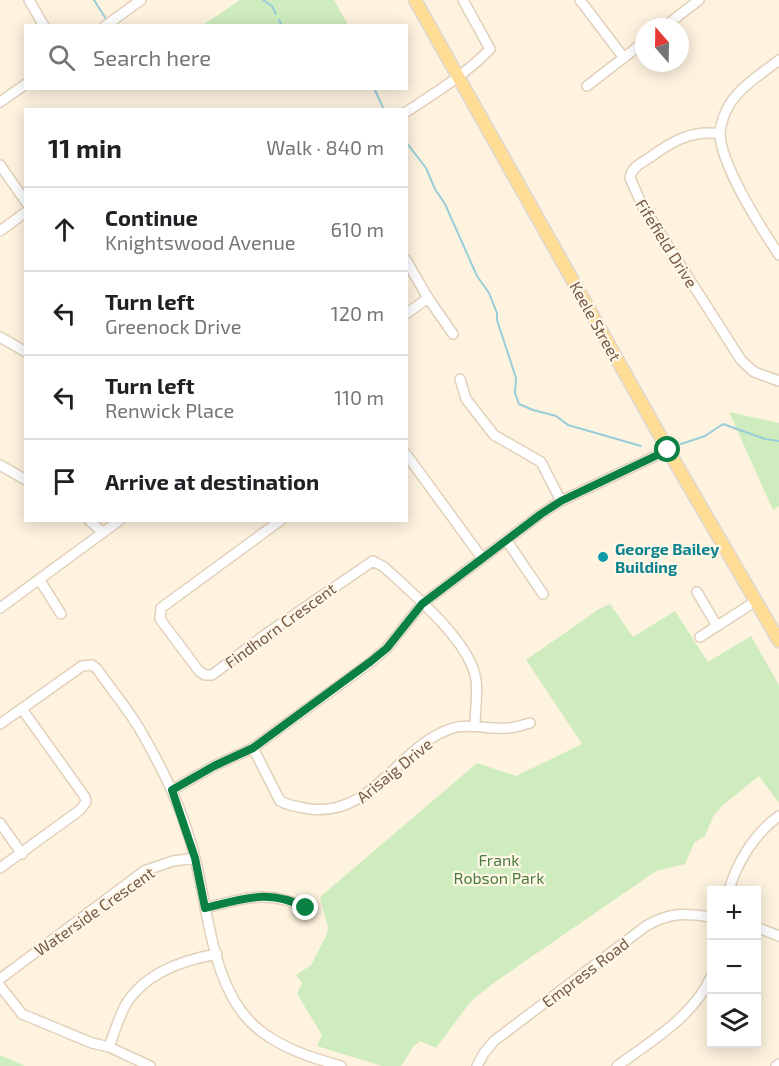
<!DOCTYPE html>
<html lang="en">
<head>
<meta charset="utf-8">
<style>
	:root { --surface:#fff; --page:#f2f2f2; --text:#202124; --muted:#757577; --line:#e0e0e0 }
	body { margin:0; font-family:"Exo 2",sans-serif; background:var(--page); color:var(--text) }
	.controls { position:absolute; right:18px; bottom:18px; display:grid; overflow:hidden; border-radius:0px; box-shadow:0 3px 15px #0003 }
	.controls button { width:54px; height:54px; display:grid; place-items:center; padding:0; border:0; border-bottom:2px solid var(--line); background:var(--surface); color:var(--text); font:30px sans-serif }
	.compass { position:absolute; left:635px; top:18px; width:54px; height:54px; border-radius:50%; background:var(--surface); box-shadow:0 3px 15px #0003; rotate:340deg }
	.stop { position:absolute; width:18px; height:18px; margin:-14px; border:4px solid #0b8043; border-radius:50%; background:#fff }
	.stop.end { background:#0b8043; border-color:#fff; box-shadow:0 2px 6px #0008 }
	.list { margin:0; padding:0; list-style:none }
	h2 { display:flex; justify-content:space-between; align-items:center; height:78px; margin:0; padding:0 24px; font-size:26px }
	h2 small { font-size:20px; font-weight:400; color:var(--muted) }
	.list li { display:grid; grid-template-columns:39px 1fr auto; gap:18px; align-items:center; box-sizing:border-box; height:84px; padding:0 24px; border-top:2px solid var(--line) }
	.list b { display:block; font-size:22px; white-space:nowrap }
	.list p { margin:0; font-size:20px; white-space:nowrap; color:var(--muted) }
	.list em { font-size:20px; font-style:normal; color:var(--muted) }
	.icon { flex:none; width:33px; height:33px; fill:none; stroke:currentColor; stroke-width:2; stroke-linecap:round; stroke-linejoin:round }
	.map { position:relative; flex:none; width:779px; height:1066px; overflow:hidden }
	.search { position:absolute; background:var(--surface); box-shadow:0 3px 15px #0003; left:24px; top:24px; width:384px; height:66px; display:flex; align-items:center; gap:15px; box-sizing:border-box; padding:0 21px; border-radius:0px; color:var(--muted); font-size:22px }
	.panel { position:absolute; background:var(--surface); box-shadow:0 3px 15px #0003; left:24px; top:108px; width:384px; height:414px; border-radius:0px }
	.map>svg:first-child { display:block }
</style>
</head>
<body>
<div class="map">
<svg width="779" height="1066" viewBox="0 0 779 1066">
	<rect width="100%" height="100%" fill="#fef3df"/>
	<path fill="#ceecbd" d="M240 0H334L348 25H203Z
		M729 412 779 423V506L773 510Z
		M610 604 633 637 675 611 708 662 751 636 779 685V803L759 776 723 805 714 815 705 836 694 843 685 864 656 871 495 982 471 1001 436 1048 420 1041 413 1047 401 1066H382L317 1046 322 1035 297 994 302 983 296 975 311 965 326 936 328 928 320 897 477 763 516 776 582 744 526 660 599 609Z
		M0 1055 25 1066H0Z"/>
	<g fill="none" stroke-linecap="round" stroke-linejoin="round">
		<path stroke="#99cdda" stroke-width="2" d="M94 0 106 19
			M263 0 272 6 276 14
			M279 20 282 26
			M374 88 384 110
			M406 142 426 168 435 189 445 204 477 276 489 293 497 313V320L516 378 515 393 519 404 533 410 556 416 568 425 641 446
			M681 444 705 436 723 424 765 439 779 441"/>
		<g stroke="#e2d0bb" stroke-width="12">
			<path id="minor" d="M29 0 44 26
				M580 0 624 58
				M105 26 141 0
				M664 27 699 0
				M779 60C760 75 736 89 726 111 723 117 720 128 720 134 721 165 761 228 779 255
				M587 86 644 42
				M0 102 26 84
				M406 112C435 93 466 74 490 49L463 0
				M720 134C692 129 671 142 649 158 641 163 631 168 630 178L642 205 741 360 754 372 779 381
				M0 165 26 202
				M0 231 26 212
				M406 260 428 298 453 334
				M406 314 428 298
				M0 337 26 352
				M460 379 466 399 494 435 541 462 561 501
				M406 454 482 558
				M0 465 26 480
				M89 520 103 533
				M281 520 161 608 160 619 199 671 205 675H212L266 634 373 561 384 567C412 593 471 642 476 680 478 695 475 711 475 726
				M507 541 543 594
				M39 579 61 614
				M697 592 717 626
				M0 608 120 520
				M700 637 756 601
				M0 724 82 666 92 665 97 669C111 689 127 708 139 728 156 757 172 787 183 819 187 831 192 845 195 858 209 913 212 996 262 1032 286 1050 313 1058 341 1066
				M253 748 280 801C289 806 299 807 310 809 374 817 398 745 453 728 471 723 490 730 508 728 515 728 523 725 530 723
				M172 790 214 766 253 748 371 662 387 648 422 604 541 514 561 501 668 450
				M0 823 22 854
				M0 868 80 810 86 802 85 797 22 709
				M729 890C737 862 755 833 779 816
				M205 908C243 898 270 889 306 908
				M756 927 779 936
				M0 979 144 871 173 861 195 858
				M0 986 22 1014 92 1043 109 1047 150 1066
				M109 1047C114 1033 119 1017 126 1004 145 973 183 960 217 954
				M477 1066 484 1053 494 1041 646 926C670 912 685 913 712 917
				M617 1066C653 1040 694 1016 712 975
				M776 1066 779 1064"/>
		</g>
		<g stroke="#ded7d3" stroke-width="15">
			<path id="major" d="M415 0 668 450 779 641"/>
		</g>
		<use href="#minor" stroke="#fff" stroke-width="9"/>
		<use href="#major" stroke="#ffdd95" stroke-width="12"/>
	</g>
	<g fill="none" stroke-linecap="round" stroke-linejoin="round">
		<path stroke="#0b8043" stroke-width="8" d="M306 908C270 888 243 899 205 908L195 858 172 790 214 766 253 748 370 662 387 648 422 604 541 514 561 501 668 450"/>
	</g>
	<circle fill="#0f9aa8" stroke="#fff7e7" stroke-width="2" cx="603" cy="557" r="6"/>
	<g text-anchor="middle" dominant-baseline="central" stroke-width="4.5" stroke-linejoin="round" paint-order="stroke">
		<g font-size="16" fill="#765946" stroke="#fff7e7">
			<text transform="translate(667 243) rotate(58)">Fifefield Drive</text>
			<text transform="translate(596 321) rotate(61)">Keele Street</text>
			<text transform="translate(280 625) rotate(-36)">Findhorn Crescent</text>
			<text transform="translate(394 770) rotate(-39)">Arisaig Drive</text>
			<text transform="translate(94 911) rotate(-35)">Waterside Crescent</text>
			<text transform="translate(585 972) rotate(-37)">Empress Road</text>
		</g>
		<g font-size="16" font-weight="bold" fill="#0d838f" stroke="#fff7e7" text-anchor="start">
			<text x="615" y="548">George Bailey<tspan x="615" dy="18">Building</tspan></text>
		</g>
		<g font-size="16" fill="#4c7c3d" stroke="#fff7e7">
			<text x="499" y="859">Frank<tspan x="499" dy="18">Robson Park</tspan></text>
		</g>
	</g>
</svg>
<div class="controls">
<button>+</button>
<button>−</button>
<button><svg class="icon" aria-label="layers" viewBox="0 0 24 24"><path d="M12 4l9 5-9 5-9-5zM3 14l9 5 9-5"/></svg></button>
</div>
<svg class="compass" viewBox="-18 -18 36 36"><path d="M0-13l5 13h-10z" fill="#e53935"/><path d="M0 13l5-13h-10z" fill="#757577"/></svg>
<div class="stop" style="left:668px;top:450px"></div>
<div class="stop end" style="left:306px;top:908px"></div>
<div class="search"><svg class="icon" aria-label="search" viewBox="0 0 24 24"><circle cx="10" cy="10" r="6"/><path d="M15 15l6 6"/></svg>Search here</div>
<section class="panel">
<h2>11 min<small>Walk · 840 m</small></h2>
<ul class="list">
<li><svg class="icon" aria-label="ahead" viewBox="0 0 24 24"><path d="M12 20V5M6 11l6-6 6 6"/></svg><div><b>Continue</b><p>Knightswood Avenue</p></div><em>610 m</em></li>
<li><svg class="icon" aria-label="left" viewBox="0 0 24 24"><path d="M17 20v-9H6M10 6l-5 5 5 5"/></svg><div><b>Turn left</b><p>Greenock Drive</p></div><em>120 m</em></li>
<li><svg class="icon" aria-label="left" viewBox="0 0 24 24"><path d="M17 20v-9H6M10 6l-5 5 5 5"/></svg><div><b>Turn left</b><p>Renwick Place</p></div><em>110 m</em></li>
<li><svg class="icon" aria-label="arrive" viewBox="0 0 24 24"><path d="M6 21V4h12l-3 4 3 4H6"/></svg><div><b>Arrive at destination</b></div></li>
</ul>
</section>
</div>
</body>
</html>
